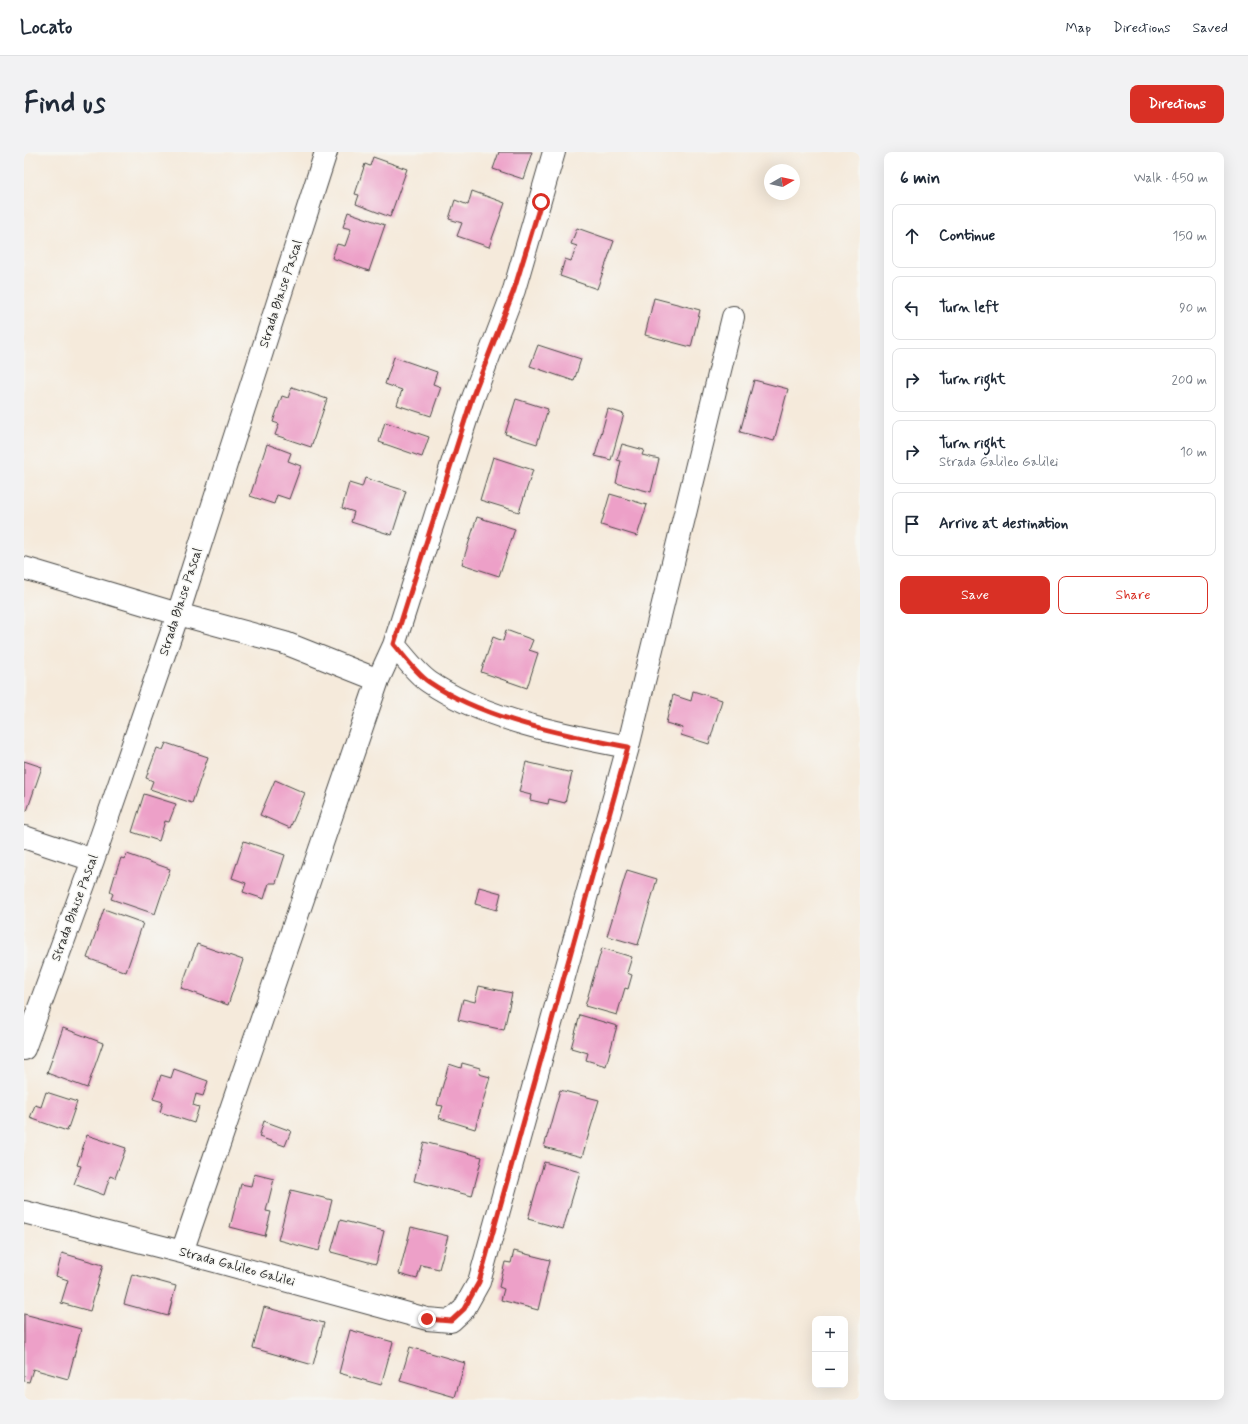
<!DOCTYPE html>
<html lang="en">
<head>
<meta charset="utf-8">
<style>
	:root { --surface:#fff; --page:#f2f2f3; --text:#1f2937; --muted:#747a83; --line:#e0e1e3; --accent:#d93025 }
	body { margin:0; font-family:Mynerve,sans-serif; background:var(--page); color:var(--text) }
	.controls { position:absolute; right:12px; bottom:12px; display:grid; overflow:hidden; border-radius:8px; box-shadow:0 4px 16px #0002 }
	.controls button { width:36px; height:36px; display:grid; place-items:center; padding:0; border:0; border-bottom:1px solid var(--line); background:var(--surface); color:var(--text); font:20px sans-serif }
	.compass { position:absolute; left:740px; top:12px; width:36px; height:36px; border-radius:50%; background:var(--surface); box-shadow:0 4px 16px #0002; rotate:81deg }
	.stop { position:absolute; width:12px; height:12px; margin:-9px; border:3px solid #d93025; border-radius:50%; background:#fff }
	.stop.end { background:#d93025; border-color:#fff; box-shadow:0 1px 4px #0008 }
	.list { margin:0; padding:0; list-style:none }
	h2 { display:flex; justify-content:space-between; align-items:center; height:52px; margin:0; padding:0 16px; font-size:17px }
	h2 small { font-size:13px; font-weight:400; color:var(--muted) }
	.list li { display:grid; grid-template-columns:26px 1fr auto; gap:12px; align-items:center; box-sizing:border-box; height:64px; margin:0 8px 8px; padding:0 8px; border:1px solid var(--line); border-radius:8px }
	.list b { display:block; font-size:15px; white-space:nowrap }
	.list p { margin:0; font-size:13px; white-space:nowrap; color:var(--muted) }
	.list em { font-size:13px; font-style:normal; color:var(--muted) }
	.actions { display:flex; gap:8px; padding:12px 16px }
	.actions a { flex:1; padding:9px 0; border:1px solid var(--accent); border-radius:8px; text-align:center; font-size:14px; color:var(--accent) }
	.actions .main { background:var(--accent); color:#fff }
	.icon { flex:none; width:22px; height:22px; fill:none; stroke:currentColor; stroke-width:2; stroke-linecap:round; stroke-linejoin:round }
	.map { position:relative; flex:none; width:836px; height:1248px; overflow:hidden; border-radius:8px }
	header { display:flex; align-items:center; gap:24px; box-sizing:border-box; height:56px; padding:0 20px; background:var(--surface); border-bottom:1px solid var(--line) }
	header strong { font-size:19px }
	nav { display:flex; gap:22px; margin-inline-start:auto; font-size:14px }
	.intro { display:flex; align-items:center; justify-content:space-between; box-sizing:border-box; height:96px; padding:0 24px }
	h1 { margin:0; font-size:28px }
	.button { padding:10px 18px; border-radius:8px; background:var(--accent); color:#fff; font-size:14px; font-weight:700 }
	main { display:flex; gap:24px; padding:0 24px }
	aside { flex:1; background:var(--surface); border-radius:8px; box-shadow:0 4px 16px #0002 }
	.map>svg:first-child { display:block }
</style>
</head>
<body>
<header>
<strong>Locato</strong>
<nav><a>Map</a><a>Directions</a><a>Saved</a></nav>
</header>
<div class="intro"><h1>Find us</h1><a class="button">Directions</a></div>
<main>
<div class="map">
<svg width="836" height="1248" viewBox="0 0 836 1248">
	<rect width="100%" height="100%" fill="#f6f6f2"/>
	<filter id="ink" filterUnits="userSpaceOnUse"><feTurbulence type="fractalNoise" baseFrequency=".025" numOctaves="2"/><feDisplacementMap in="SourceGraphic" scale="8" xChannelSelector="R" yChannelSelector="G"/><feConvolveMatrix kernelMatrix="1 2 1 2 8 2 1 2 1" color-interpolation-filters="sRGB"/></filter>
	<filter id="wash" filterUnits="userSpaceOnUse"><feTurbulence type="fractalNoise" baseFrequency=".012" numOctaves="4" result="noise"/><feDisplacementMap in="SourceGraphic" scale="16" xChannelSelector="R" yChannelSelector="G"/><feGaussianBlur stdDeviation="0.9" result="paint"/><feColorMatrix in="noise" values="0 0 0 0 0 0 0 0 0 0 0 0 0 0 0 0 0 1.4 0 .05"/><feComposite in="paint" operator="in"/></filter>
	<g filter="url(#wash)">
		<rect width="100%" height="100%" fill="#f5eadb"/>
		<g id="blocks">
			<path fill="#eda0c8" d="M475 0H508L499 27 469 17Z
				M349 5 383 17 366 65 332 52 335 43 331 42 341 12 346 14Z
				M448 39 481 51 465 95 433 84 438 71 425 67 431 48 444 53Z
				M324 60 361 73 345 119 308 106 313 92 321 94 327 77 319 75Z
				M553 76 590 89 573 137 536 124 541 107 547 109 553 94 547 92Z
				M630 146 676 158 667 195 621 183Z
				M514 193 557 207 550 229 506 214Z
				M370 205 413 220 409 232 417 235 407 264 373 253 378 238 361 232Z
				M730 228 764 237 750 289 716 280Z
				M268 235 303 247 287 295 251 283 255 272 249 270 258 244 264 246Z
				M492 247 524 257 513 292 481 282Z
				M584 257 600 262 587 308 571 304Z
				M361 270 405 285 398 305 355 290Z
				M243 292 267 301 264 309 277 314 265 347 253 343 250 352 226 344Z
				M598 292 620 298 618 303 635 307 627 340 592 331 597 309 593 308Z
				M469 305 509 318 495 360 456 348Z
				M341 326 382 339 368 383 327 370 330 360 318 356 325 331 338 335Z
				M586 342 623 353 613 384 577 373Z
				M453 365 491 377 475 424 438 412Z
				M482 478 509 488 505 498 514 501 503 536 457 520 469 485 479 489Z
				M669 539 698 548 685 592 657 583 659 576 642 571 649 543 667 549Z
				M142 591 184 605 168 651 126 637 129 629 122 626 133 596 139 598Z
				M0 609 18 615 3 659 0 658Z
				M502 610 548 621 541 651 525 647 524 652 506 648 507 643 495 640Z
				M251 628 281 641 266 676 236 663Z
				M120 642 152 652 145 670 141 669 135 689 108 680Z
				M220 689 261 703 252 731H245L240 747 219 740 222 731 208 726Z
				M103 702 146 717 131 762 87 747 89 742 86 740 91 723 97 706 101 707Z
				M603 718 633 727 614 793 583 784Z
				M455 735 477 741 473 758 451 752Z
				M80 757 119 771 102 820 63 806Z
				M173 792 219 808 204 853 157 836Z
				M578 796 608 805 603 821 608 823 604 837 601 836 593 863 561 854Z
				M455 834 488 841 480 878 434 868 439 847 451 850Z
				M556 863 593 874 582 914 562 908 564 901 547 896Z
				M39 876 79 891 63 936 23 921Z
				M438 911 456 916 455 922 466 925 451 977 415 966 419 954 413 953 425 912 437 916Z
				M150 917 184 929 179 944 172 942 169 953 175 955 170 971 136 960 139 950 129 947 137 923 147 926Z
				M536 938 575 948 558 1005 520 995Z
				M22 940 53 950 43 979 6 966 11 953 17 955Z
				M240 969 267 979 261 994 235 985Z
				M63 983 102 996 91 1026 86 1024 80 1043 50 1032 57 1014 53 1013Z
				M400 990 458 1005 448 1044 390 1029Z
				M520 1010 556 1020 539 1077 504 1067Z
				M230 1022 250 1027 242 1059 247 1060 241 1084 206 1075 217 1032 227 1034Z
				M267 1038 308 1048 295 1099 254 1088Z
				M316 1068 360 1079 352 1112 307 1100Z
				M387 1075 424 1084 415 1117 397 1113 393 1127 375 1122Z
				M490 1099 526 1108 514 1158 477 1148 480 1137 475 1135 481 1110 487 1111Z
				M38 1101 79 1113 66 1159 37 1151 44 1128 32 1124Z
				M108 1122 152 1134 144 1164 100 1152Z
				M240 1155 300 1171 289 1213 229 1196Z
				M0 1162 57 1177 44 1227 9 1217 5 1230 0 1229Z
				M326 1178 369 1190 357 1233 315 1221Z
				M386 1195 441 1211 431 1245 376 1229Z"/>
		</g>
	</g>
	<g filter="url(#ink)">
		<use href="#blocks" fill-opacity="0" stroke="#494845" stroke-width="1"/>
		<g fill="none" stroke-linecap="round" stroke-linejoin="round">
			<g stroke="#494845" stroke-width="24">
				<path id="street" d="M0 416 154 462 261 491 354 528
					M370 493C380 504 392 521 405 530 459 567 540 583 604 595
					M0 685 69 708
					M0 897 69 708 154 462 302 0
					M0 1060 158 1100 403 1167 427 1169 440 1157 455 1130 604 595 709 165
					M158 1100 354 528 370 493 449 246 490 138 530 0"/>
			</g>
			<use href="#street" stroke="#fff" stroke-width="22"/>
		</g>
	</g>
	<g fill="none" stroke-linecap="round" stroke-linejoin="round" filter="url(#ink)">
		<path stroke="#d93025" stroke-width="5" d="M403 1167 427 1169 440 1157 455 1130 604 595C540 583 459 567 405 530 392 521 380 504 370 492L448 246 490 138 517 50"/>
	</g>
	<g text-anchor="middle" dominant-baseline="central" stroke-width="3" stroke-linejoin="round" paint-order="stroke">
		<g font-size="13" fill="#2b2b2b" stroke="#f6f6f2">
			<text transform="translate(257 142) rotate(-72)">Strada Blaise Pascal</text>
			<text transform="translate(157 450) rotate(-72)">Strada Blaise Pascal</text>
			<text transform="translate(51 756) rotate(-70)">Strada Blaise Pascal</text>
			<text transform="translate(213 1115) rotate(15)">Strada Galileo Galilei</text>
		</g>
	</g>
</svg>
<div class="controls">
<button>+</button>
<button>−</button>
</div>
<svg class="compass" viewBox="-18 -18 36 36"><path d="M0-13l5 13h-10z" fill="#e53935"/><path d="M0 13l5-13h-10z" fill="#747a83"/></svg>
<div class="stop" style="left:517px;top:50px"></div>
<div class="stop end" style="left:403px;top:1167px"></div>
</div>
<aside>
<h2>6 min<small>Walk · 450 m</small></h2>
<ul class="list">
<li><svg class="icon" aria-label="ahead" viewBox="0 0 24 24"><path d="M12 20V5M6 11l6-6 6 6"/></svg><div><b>Continue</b></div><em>150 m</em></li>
<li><svg class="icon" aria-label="left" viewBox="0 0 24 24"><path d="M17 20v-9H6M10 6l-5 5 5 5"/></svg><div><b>Turn left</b></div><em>90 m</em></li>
<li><svg class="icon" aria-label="right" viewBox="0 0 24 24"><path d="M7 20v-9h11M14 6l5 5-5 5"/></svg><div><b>Turn right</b></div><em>200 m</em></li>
<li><svg class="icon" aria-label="right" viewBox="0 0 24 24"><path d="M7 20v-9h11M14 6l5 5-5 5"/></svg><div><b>Turn right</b><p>Strada Galileo Galilei</p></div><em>10 m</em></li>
<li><svg class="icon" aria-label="arrive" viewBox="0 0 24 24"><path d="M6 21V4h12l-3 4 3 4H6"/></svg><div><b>Arrive at destination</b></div></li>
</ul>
<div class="actions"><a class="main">Save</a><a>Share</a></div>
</aside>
</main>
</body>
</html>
